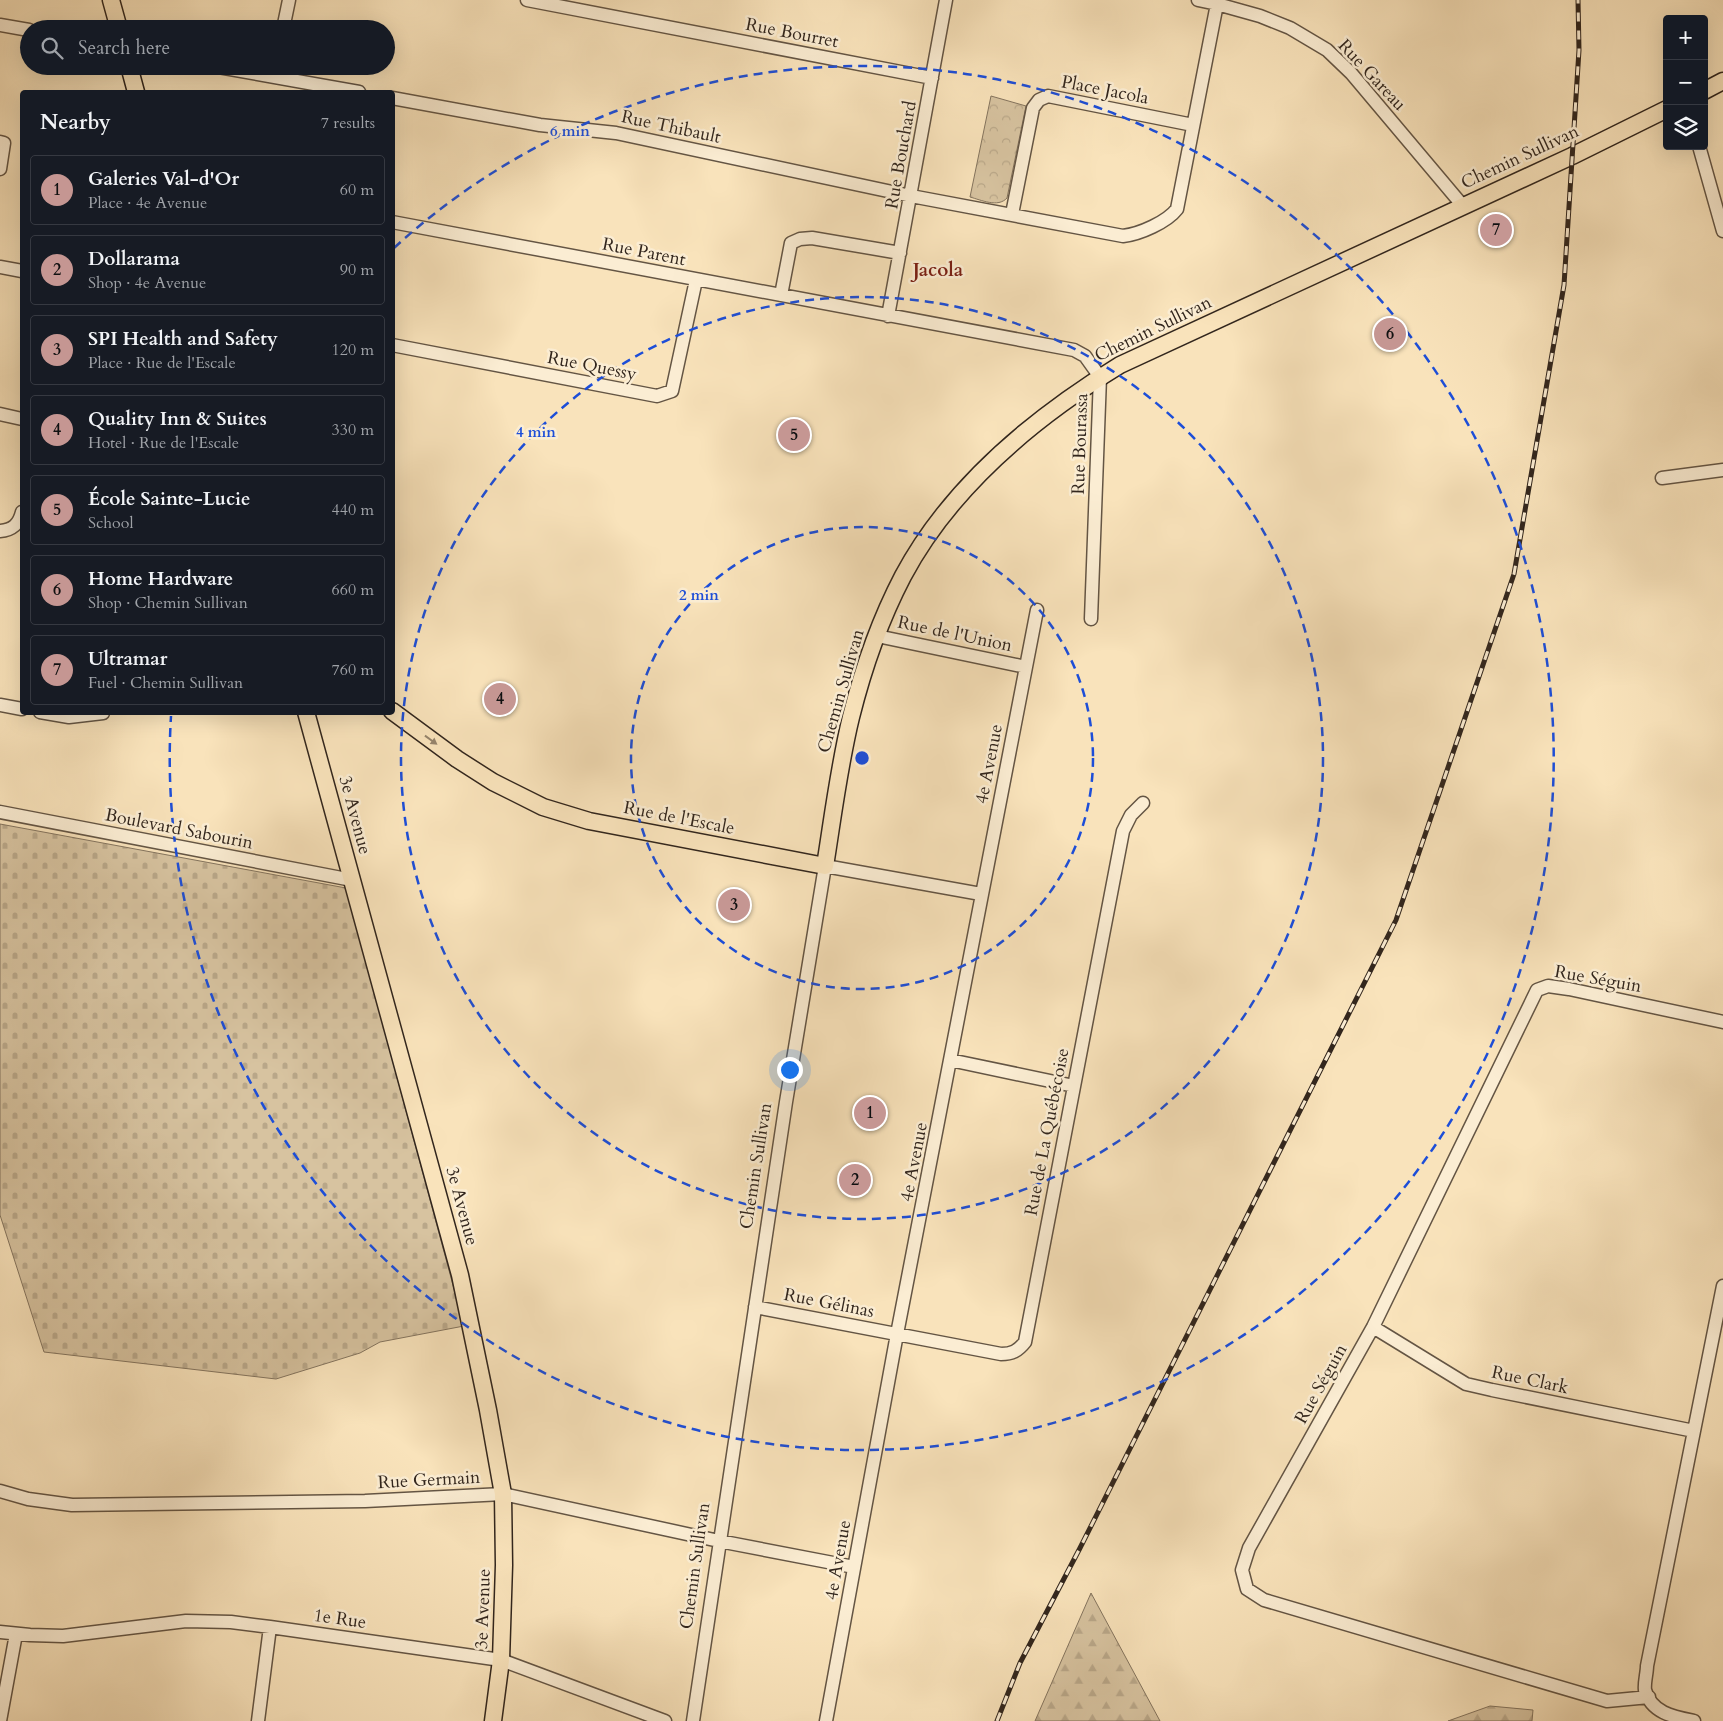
<!DOCTYPE html>
<html lang="en">
<head>
<meta charset="utf-8">
<style>
	:root { --surface:#171b24; --page:#20242c; --text:#f1f3f6; --muted:#9ea1a6; --line:#363941; --accent:#c59692 }
	body { margin:0; font-family:Cardo,serif; background:var(--page); color:var(--text) }
	.controls { position:absolute; right:15px; top:15px; display:grid; overflow:hidden; border-radius:5px; box-shadow:0 5px 20px #0002 }
	.controls button { width:45px; height:45px; display:grid; place-items:center; padding:0; border:0; border-bottom:1px solid var(--line); background:var(--surface); color:var(--text); font:25px sans-serif }
	.you { position:absolute; left:789px; top:1069px; width:18px; height:18px; margin:-12px; border:4px solid #fff; border-radius:50%; background:#1a73e8; box-shadow:0 0 0 8px #1a73e833 }
	.badge { display:grid; place-items:center; width:32px; height:32px; border-radius:50%; background:var(--accent); color:#111; font-size:16px; font-weight:700 }
	.pin { position:absolute; translate:-50% -50%; border:2px solid #fff; box-shadow:0 1px 5px #0006 }
	.list { margin:0; padding:0; list-style:none }
	h2 { display:flex; justify-content:space-between; align-items:center; height:65px; margin:0; padding:0 20px; font-size:21px }
	h2 small { font-size:16px; font-weight:400; color:var(--muted) }
	.list li { display:grid; grid-template-columns:32px 1fr auto; gap:15px; align-items:center; box-sizing:border-box; height:70px; margin:0 10px 10px; padding:0 10px; border:1px solid var(--line); border-radius:5px }
	.list b { display:block; font-size:19px; white-space:nowrap }
	.list p { margin:0; font-size:16px; white-space:nowrap; color:var(--muted) }
	.list em { font-size:16px; font-style:normal; color:var(--muted) }
	.icon { flex:none; width:28px; height:28px; fill:none; stroke:currentColor; stroke-width:2; stroke-linecap:round; stroke-linejoin:round }
	.map { position:relative; flex:none; width:1723px; height:1721px; overflow:hidden }
	.search { position:absolute; background:var(--surface); box-shadow:0 5px 20px #0002; left:20px; top:20px; width:375px; height:55px; display:flex; align-items:center; gap:12px; box-sizing:border-box; padding:0 18px; border-radius:28px; color:var(--muted); font-size:19px }
	.panel { position:absolute; background:var(--surface); box-shadow:0 5px 20px #0002; left:20px; top:90px; width:375px; height:625px; border-radius:5px }
	.map>svg:first-child { display:block }
</style>
</head>
<body>
<div class="map">
<svg width="1723" height="1721" viewBox="0 0 1723 1721">
	<defs>
		<pattern id="forest-firs" width="22" height="20" patternUnits="userSpaceOnUse" patternTransform="scale(1.25)"><rect width="22" height="20" fill="#d7c3a0"/><path d="M5 1l3.5 6h-7zM16 11l3.5 6h-7z" fill="#b9a789"/></pattern>
		<pattern id="cemetery-stones" width="16" height="16" patternUnits="userSpaceOnUse" patternTransform="scale(1.25)"><rect width="16" height="16" fill="#d7c3a0"/><path d="M2 7V4a2 2 0 0 1 4 0v3zM10 15v-3a2 2 0 0 1 4 0v3z" fill="#b9a789"/></pattern>
		<pattern id="park-crowns" width="20" height="18" patternUnits="userSpaceOnUse" patternTransform="scale(1.25)"><rect width="20" height="18" fill="#d7c3a0"/><path d="M2 6a3 3 0 1 1 6 0M12 15a3 3 0 1 1 6 0" fill="none" stroke="#b9a789"/></pattern>
	</defs>
	<rect width="100%" height="100%" fill="#f9e3bb"/>
	<filter id="stains"><feTurbulence type="fractalNoise" baseFrequency=".004" numOctaves="4"/><feColorMatrix values="0 0 0 0 .2 0 0 0 0 .09 0 0 0 0 .02 0 0 0 .5 -.17"/></filter>
	<radialGradient id="worn" r=".72"><stop offset=".6" stop-color="#630" stop-opacity="0"/><stop offset="1" stop-color="#630" stop-opacity=".3"/></radialGradient>
	<path fill="url(#forest-firs)" stroke="#84745e" d="M1091 1593 1160 1721H1035Z
		M1490 1706 1533 1710 1532 1721H1448Z"/>
	<path fill="url(#cemetery-stones)" stroke="#84745e" d="M0 824 346 888 464 1326 380 1342 360 1353 276 1379 44 1352 0 1215Z"/>
	<path fill="url(#park-crowns)" stroke="#84745e" d="M991 96 1026 106 1007 198C998 208 981 200 970 197Z"/>
	<g fill="none" stroke-linecap="round" stroke-linejoin="round">
		<g stroke="#645544" stroke-width="15">
			<path id="minor" d="M527 0 932 78
				M1198 0 1217 4 1260 16 1290 28 1327 50 1351 73 1463 206
				M0 25 29 30
				M283 29 289 0
				M213 66 359 92
				M392 98 540 125 616 133 911 196 1123 236C1140 234 1167 222 1177 209L1217 4
				M0 142 4 143 0 169
				M1699 146 1723 231
				M1012 214 1033 108 1039 100 1048 96 1193 125
				M392 222 1074 350 1085 356 1100 377 1091 619
				M0 267 22 271
				M781 295 791 243 800 239 812 238 900 253
				M888 316 946 0
				M392 345 657 396 672 391 696 280
				M0 414 22 419
				M1662 478 1723 470
				M0 531C13 530 19 524 22 512
				M877 636 1026 667
				M0 705 22 709
				M40 712 69 717 103 713
				M0 812 352 880
				M950 1060 1074 1086
				M755 1307 1001 1354C1012 1354 1018 1351 1025 1342L1123 831 1131 815 1143 803
				M1373 1327 1466 1384 1492 1390 1694 1431
				M0 1491 28 1499 72 1505 365 1501 503 1494 719 1541 854 1567
				M0 1632 30 1635 63 1636 186 1621 231 1622 270 1627 501 1660 665 1721
				M1649 1697 1607 1701 1264 1600 1247 1589 1242 1570 1249 1548 1373 1327 1537 990 1548 986 1569 989 1723 1022
				M0 1721 16 1634
				M258 1721 270 1627
				M693 1721 786 1102 825 866 981 894
				M826 1721 897 1334 1037 610
				M1694 1721C1674 1717 1651 1713 1645 1690 1644 1683 1647 1673 1647 1666L1723 1286"/>
		</g>
		<g stroke="#32261d" stroke-width="19">
			<path id="major" d="M111 0 119 29
				M129 66 136 92
				M1704 91 1723 81
				M392 711 457 759 493 782 543 807 589 821 825 866C833 816 839 766 851 717 863 669 880 620 903 576 951 486 1035 417 1120 365L1572 156 1667 109
				M306 712 460 1275 488 1410 503 1494 504 1565 501 1660 493 1721"/>
		</g>
		<use href="#minor" stroke="#fbedd3" stroke-width="12"/>
		<use href="#major" stroke="#f9e3bb" stroke-width="16"/>
		<g stroke="#32261d" stroke-width="5">
			<path id="rail" d="M997 1721 1020 1663 1080 1548 1396 920 1514 574 1564 285 1579 50 1578 0"/>
		</g>
		<use href="#rail" stroke="#fbedd3" stroke-width="3" stroke-dasharray="9" stroke-linecap="butt"/>
	</g>
	<defs><path id="oneway-solid" d="M-6-.8H1V-3.2L6.5 0L1 3.2V.8H-6Z" transform="scale(1.25)"/></defs>
	<use fill="#96846c" href="#oneway-solid" transform="translate(431 740) rotate(36)"/>
	<g fill="none" stroke="#1d4ed8" stroke-width="2.5" stroke-dasharray="9 6">
		<circle cx="862" cy="758" r="231"/>
		<circle cx="862" cy="758" r="461"/>
		<path d="M394 248A692 692 0 1 1 171 716"/>
	</g>
	<g text-anchor="middle" dominant-baseline="central" stroke-width="5" stroke-linejoin="round" paint-order="stroke">
		<g font-size="18" fill="#32261d" stroke="#fbedd3">
			<text transform="translate(792 33) rotate(11)">Rue Bourret</text>
			<text transform="translate(1372 75) rotate(47)">Rue Gareau</text>
			<text transform="translate(1105 90) rotate(11)">Place Jacola</text>
			<text transform="translate(671 127) rotate(12)">Rue Thibault</text>
			<text transform="translate(901 155) rotate(-80)">Rue Bouchard</text>
			<text transform="translate(1520 157) rotate(-25)">Chemin Sullivan</text>
			<text transform="translate(644 252) rotate(11)">Rue Parent</text>
			<text transform="translate(1153 329) rotate(-26)">Chemin Sullivan</text>
			<text transform="translate(592 366) rotate(11)">Rue Quessy</text>
			<text transform="translate(1080 444) rotate(-88)">Rue Bourassa</text>
			<text transform="translate(955 634) rotate(12)">Rue de l'Union</text>
			<text transform="translate(841 691) rotate(-74)">Chemin Sullivan</text>
			<text transform="translate(989 764) rotate(-79)">4e Avenue</text>
			<text transform="translate(355 815) rotate(75)">3e Avenue</text>
			<text transform="translate(679 818) rotate(11)">Rue de l'Escale</text>
			<text transform="translate(179 829) rotate(11)">Boulevard Sabourin</text>
			<text transform="translate(1598 979) rotate(10)">Rue Séguin</text>
			<text transform="translate(1047 1132) rotate(-79)">Rue de La Québécoise</text>
			<text transform="translate(914 1162) rotate(-79)">4e Avenue</text>
			<text transform="translate(756 1166) rotate(-81)">Chemin Sullivan</text>
			<text transform="translate(462 1206) rotate(75)">3e Avenue</text>
			<text transform="translate(829 1303) rotate(11)">Rue Gélinas</text>
			<text transform="translate(1530 1380) rotate(12)">Rue Clark</text>
			<text transform="translate(1321 1384) rotate(-61)">Rue Séguin</text>
			<text transform="translate(429 1480) rotate(-3)">Rue Germain</text>
			<text transform="translate(838 1560) rotate(-80)">4e Avenue</text>
			<text transform="translate(695 1566) rotate(-82)">Chemin Sullivan</text>
			<text transform="translate(483 1609) rotate(-88)">3e Avenue</text>
			<text transform="translate(340 1619) rotate(8)">1e Rue</text>
		</g>
		<g font-size="19" font-weight="bold" fill="#7a1f14" stroke="#fbedd3">
			<text x="938" y="270">Jacola</text>
		</g>
	</g>
	<circle cx="862" cy="758" r="8" fill="#1d4ed8" stroke="#fbedd3" stroke-width="2.5"/>
	<g font-size="15" text-anchor="middle" font-weight="bold" fill="#1d4ed8" stroke="#fbedd3" stroke-width="5" stroke-linejoin="round" paint-order="stroke">
		<text x="570" y="136">6 min</text>
		<text x="536" y="437">4 min</text>
		<text x="699" y="600">2 min</text>
	</g>
	<rect width="100%" height="100%" filter="url(#stains)"/>
	<rect width="100%" height="100%" fill="url(#worn)"/>
</svg>
<div class="controls">
<button>+</button>
<button>−</button>
<button><svg class="icon" aria-label="layers" viewBox="0 0 24 24"><path d="M12 4l9 5-9 5-9-5zM3 14l9 5 9-5"/></svg></button>
</div>
<div class="you"></div>
<div class="pin badge" style="left:870px;top:1113px">1</div>
<div class="pin badge" style="left:855px;top:1180px">2</div>
<div class="pin badge" style="left:734px;top:905px">3</div>
<div class="pin badge" style="left:500px;top:699px">4</div>
<div class="pin badge" style="left:794px;top:435px">5</div>
<div class="pin badge" style="left:1390px;top:334px">6</div>
<div class="pin badge" style="left:1496px;top:230px">7</div>
<div class="search"><svg class="icon" aria-label="search" viewBox="0 0 24 24"><circle cx="10" cy="10" r="6"/><path d="M15 15l6 6"/></svg>Search here</div>
<section class="panel">
<h2>Nearby<small>7 results</small></h2>
<ul class="list">
<li><span class="badge">1</span><div><b>Galeries Val-d'Or</b><p>Place · 4e Avenue</p></div><em>60 m</em></li>
<li><span class="badge">2</span><div><b>Dollarama</b><p>Shop · 4e Avenue</p></div><em>90 m</em></li>
<li><span class="badge">3</span><div><b>SPI Health and Safety</b><p>Place · Rue de l'Escale</p></div><em>120 m</em></li>
<li><span class="badge">4</span><div><b>Quality Inn &amp; Suites</b><p>Hotel · Rue de l'Escale</p></div><em>330 m</em></li>
<li><span class="badge">5</span><div><b>École Sainte-Lucie</b><p>School</p></div><em>440 m</em></li>
<li><span class="badge">6</span><div><b>Home Hardware</b><p>Shop · Chemin Sullivan</p></div><em>660 m</em></li>
<li><span class="badge">7</span><div><b>Ultramar</b><p>Fuel · Chemin Sullivan</p></div><em>760 m</em></li>
</ul>
</section>
</div>
</body>
</html>
